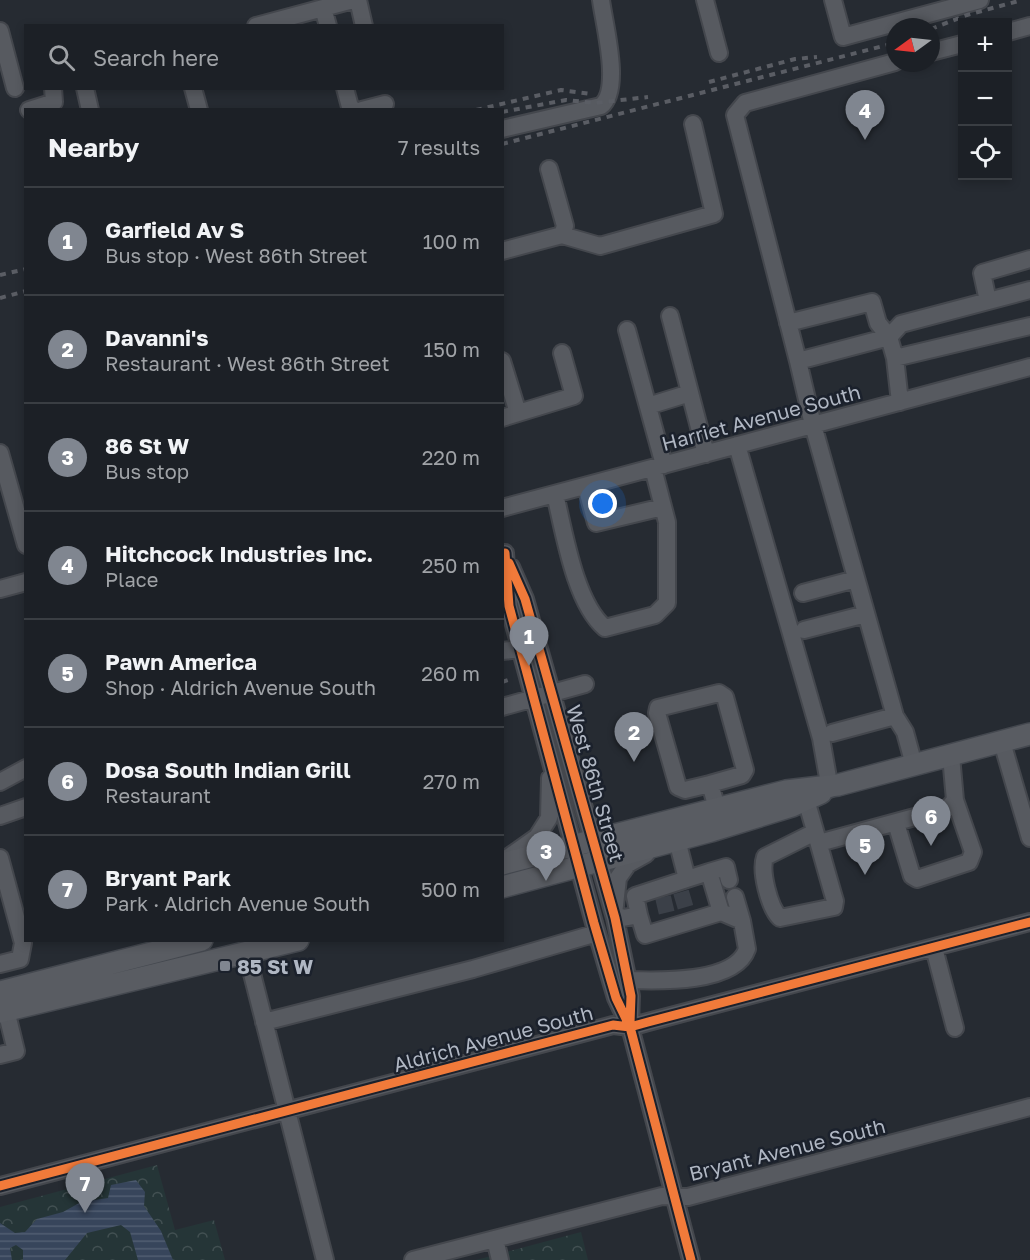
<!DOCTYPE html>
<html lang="en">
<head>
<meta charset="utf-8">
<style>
	:root { --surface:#1c2026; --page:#25282e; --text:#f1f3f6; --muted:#a0a3a7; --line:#3a3e43; --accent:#808690 }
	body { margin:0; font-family:"Golos Text",sans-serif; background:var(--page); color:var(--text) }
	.controls { position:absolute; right:18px; top:18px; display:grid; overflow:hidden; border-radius:0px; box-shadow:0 3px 9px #0003 }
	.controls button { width:54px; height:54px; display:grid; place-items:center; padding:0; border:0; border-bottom:2px solid var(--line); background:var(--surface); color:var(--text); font:30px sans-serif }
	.compass { position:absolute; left:886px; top:18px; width:54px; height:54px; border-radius:50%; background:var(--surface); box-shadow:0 3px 9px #0003; rotate:255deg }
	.you { position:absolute; left:603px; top:504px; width:21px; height:21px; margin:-15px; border:4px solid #fff; border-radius:50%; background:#1a73e8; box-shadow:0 0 0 9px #1a73e833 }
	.badge { display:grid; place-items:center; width:39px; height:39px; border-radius:50%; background:var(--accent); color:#fff; font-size:20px; font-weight:700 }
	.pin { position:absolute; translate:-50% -50px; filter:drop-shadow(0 2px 3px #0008) }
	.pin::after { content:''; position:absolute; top:32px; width:21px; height:18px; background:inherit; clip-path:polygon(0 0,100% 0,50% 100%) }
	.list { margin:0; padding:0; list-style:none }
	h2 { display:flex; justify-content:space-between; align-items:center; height:78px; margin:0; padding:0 24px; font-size:26px }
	h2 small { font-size:20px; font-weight:400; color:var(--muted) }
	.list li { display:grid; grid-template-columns:39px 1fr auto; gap:18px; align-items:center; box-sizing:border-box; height:108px; padding:0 24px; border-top:2px solid var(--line) }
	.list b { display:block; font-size:22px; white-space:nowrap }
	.list p { margin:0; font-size:20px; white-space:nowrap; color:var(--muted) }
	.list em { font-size:20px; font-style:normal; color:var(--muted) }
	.icon { flex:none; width:33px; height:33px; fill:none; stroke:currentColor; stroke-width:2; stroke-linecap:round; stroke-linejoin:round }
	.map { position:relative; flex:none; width:1030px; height:1260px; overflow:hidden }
	.search { position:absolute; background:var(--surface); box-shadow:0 3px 9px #0003; left:24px; top:24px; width:480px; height:66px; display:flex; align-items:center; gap:15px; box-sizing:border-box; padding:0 21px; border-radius:0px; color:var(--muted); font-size:22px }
	.panel { position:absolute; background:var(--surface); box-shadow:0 3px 9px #0003; left:24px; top:108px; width:480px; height:834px; border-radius:0px }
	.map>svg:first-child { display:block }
</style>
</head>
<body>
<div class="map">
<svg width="1030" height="1260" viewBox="0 0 1030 1260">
	<defs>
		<pattern id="forest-crowns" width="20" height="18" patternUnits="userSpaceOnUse" patternTransform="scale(1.5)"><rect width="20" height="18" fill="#253537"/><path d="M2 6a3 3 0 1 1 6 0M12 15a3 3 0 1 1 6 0" fill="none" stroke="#425052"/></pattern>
		<pattern id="water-rules" width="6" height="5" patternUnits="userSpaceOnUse" patternTransform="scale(1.5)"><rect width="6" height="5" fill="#37455b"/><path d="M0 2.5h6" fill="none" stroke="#515e71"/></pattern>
	</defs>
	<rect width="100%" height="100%" fill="#262b32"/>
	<path fill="url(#forest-crowns)" d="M157 1165 175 1230 214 1220 225 1260H0V1207Z
		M581 1232 588 1260H476Z"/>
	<path fill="url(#water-rules)" d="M136 1180 145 1192 144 1206 161 1231 173 1260H138L130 1232 121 1225 87 1233 65 1260H23V1250L16 1245 10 1248 12 1260H0V1223L15 1233 25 1232 37 1219 63 1212 81 1202 108 1198 111 1185Z"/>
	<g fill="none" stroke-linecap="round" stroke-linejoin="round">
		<path stroke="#3b4048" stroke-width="16" stroke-dasharray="16 8" stroke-linecap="butt" d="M681 892 686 909
			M663 897 667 914"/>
		<g stroke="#44474d" stroke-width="20">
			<path id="minor" d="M358 0 364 26
				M705 0 719 53
				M833 0 843 37 980 0
				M323 8 328 26
				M256 26 353 0
				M0 31 15 88
				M1008 32 1030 26
				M931 52 962 44
				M85 88 90 110
				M193 88 199 110
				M345 88 350 107 354 110
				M29 110 54 102 53 88
				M362 110 385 104
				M502 129 601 106C622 90 604 24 601 0
				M562 235 600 246 714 214 693 124
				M502 251 562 235 565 226 549 169
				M988 301 982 273 1030 259
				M670 316 706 454
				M788 323 872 302 878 323 889 337 901 324 1030 290
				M627 330 664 465
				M895 358 900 402
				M502 361 518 413
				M798 361 735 115 745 103 895 62
				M648 406 690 393
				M502 418 574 396 562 353
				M737 445 821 738 830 789
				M0 453 26 545
				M586 486 596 523 663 507
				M555 494C564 532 575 603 605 628L655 615 667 603V522L653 468
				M502 508 1030 367
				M505 553 509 606 594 923 616 998 630 1027 691 1260
				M511 567 525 599 615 918 631 996 630 1025
				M0 589 26 582
				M803 593 856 579
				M804 630 866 614
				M502 651 520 649
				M502 707 585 684
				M832 733 895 716
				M1002 742 1030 838
				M914 765 905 732 895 716 813 425 798 361 889 337 895 358 1030 326
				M0 782 26 768
				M710 784 742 775 745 770 725 697 719 693 658 708 657 713 678 787 685 790 710 784 717 808
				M806 800C816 833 825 867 835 901L834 907 780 918C769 907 760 871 765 857L815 832
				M0 816 26 807
				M896 823 912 876 917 879 969 862 973 852 955 800
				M819 843 948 808 955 800 951 756
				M646 854 628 864 618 878 614 914 623 918 639 915 635 896 687 879
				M0 858 23 943 20 959 0 964
				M503 861 537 837 549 818 550 778
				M709 872 726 867 729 880
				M735 897 742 921
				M639 915 645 935 721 912
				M934 948 955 1028
				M247 954 325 1260
				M628 980C658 981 735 984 747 949L742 921 721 912 709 872 687 879 677 840
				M264 1022 473 969 597 933
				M0 1055 16 1051 6 1010
				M0 1186 613 1025 630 1027 648 1022 1030 922
				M495 1239 500 1260
				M413 1260 662 1196 688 1197 1030 1107"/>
		</g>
		<g stroke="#44484f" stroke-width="24">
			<path id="major" d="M502 864 786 791 838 785 1030 734
				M502 887 711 831 792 806 821 793
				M0 992 202 940
				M0 1012 298 940"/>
		</g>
		<use href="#minor" stroke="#575a60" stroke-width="16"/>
		<use href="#major" stroke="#595c62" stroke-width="21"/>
		<path stroke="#5a5d64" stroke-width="4" stroke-dasharray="6 6" stroke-linecap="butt" d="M931 29 967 15 1022 0
			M709 82 795 59 817 57
			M476 110 561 90 591 94
			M502 112 566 100 595 103 648 97
			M502 144 895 43
			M0 275 26 269
			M0 298 26 291
			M502 682 508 680"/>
		<g stroke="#1b212c" stroke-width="13">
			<path id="cycleway" d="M505 553 509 606 594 923 616 998 630 1027 691 1260
				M509 563 525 599 615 918 631 996 630 1023
				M0 1186 613 1025 630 1027 648 1022 1030 922"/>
		</g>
		<use href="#cycleway" stroke="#f17a3a" stroke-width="9"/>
	</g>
	<rect fill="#808690" stroke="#1b212c" stroke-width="2" x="219" y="960" width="12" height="12" rx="3"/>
	<g text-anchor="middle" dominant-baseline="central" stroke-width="5" stroke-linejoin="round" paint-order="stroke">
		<g font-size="20" fill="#b0b7c3" stroke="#1b212c">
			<text transform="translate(761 417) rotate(-15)">Harriet Avenue South</text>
			<text transform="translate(596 783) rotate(74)">West 86th Street</text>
			<text transform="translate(493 1038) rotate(-15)">Aldrich Avenue South</text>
			<text transform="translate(787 1149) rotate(-14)">Bryant Avenue South</text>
		</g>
		<g font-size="20" font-weight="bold" fill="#b0b7c3" stroke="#1b212c" text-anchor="start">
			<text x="237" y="966">85 St W</text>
		</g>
	</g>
</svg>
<div class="controls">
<button>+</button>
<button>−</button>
<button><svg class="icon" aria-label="locate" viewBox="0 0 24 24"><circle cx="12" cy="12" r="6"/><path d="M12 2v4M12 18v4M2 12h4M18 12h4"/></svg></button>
</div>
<svg class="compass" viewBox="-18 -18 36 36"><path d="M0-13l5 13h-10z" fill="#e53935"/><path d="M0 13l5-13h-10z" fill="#a0a3a7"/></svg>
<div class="you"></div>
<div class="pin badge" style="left:529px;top:666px">1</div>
<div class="pin badge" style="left:634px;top:762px">2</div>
<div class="pin badge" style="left:546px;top:881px">3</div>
<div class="pin badge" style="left:865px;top:140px">4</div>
<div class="pin badge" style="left:865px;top:875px">5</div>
<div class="pin badge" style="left:931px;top:846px">6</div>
<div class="pin badge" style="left:85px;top:1213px">7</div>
<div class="search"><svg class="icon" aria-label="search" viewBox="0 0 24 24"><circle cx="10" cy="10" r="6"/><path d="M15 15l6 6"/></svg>Search here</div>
<section class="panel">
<h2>Nearby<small>7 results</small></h2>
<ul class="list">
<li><span class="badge">1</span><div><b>Garfield Av S</b><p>Bus stop · West 86th Street</p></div><em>100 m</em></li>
<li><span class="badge">2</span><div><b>Davanni's</b><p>Restaurant · West 86th Street</p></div><em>150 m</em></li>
<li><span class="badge">3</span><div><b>86 St W</b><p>Bus stop</p></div><em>220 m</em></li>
<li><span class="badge">4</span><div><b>Hitchcock Industries Inc.</b><p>Place</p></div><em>250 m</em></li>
<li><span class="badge">5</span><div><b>Pawn America</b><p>Shop · Aldrich Avenue South</p></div><em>260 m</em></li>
<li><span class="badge">6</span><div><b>Dosa South Indian Grill</b><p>Restaurant</p></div><em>270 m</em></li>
<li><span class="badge">7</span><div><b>Bryant Park</b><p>Park · Aldrich Avenue South</p></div><em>500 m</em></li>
</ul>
</section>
</div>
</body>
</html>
